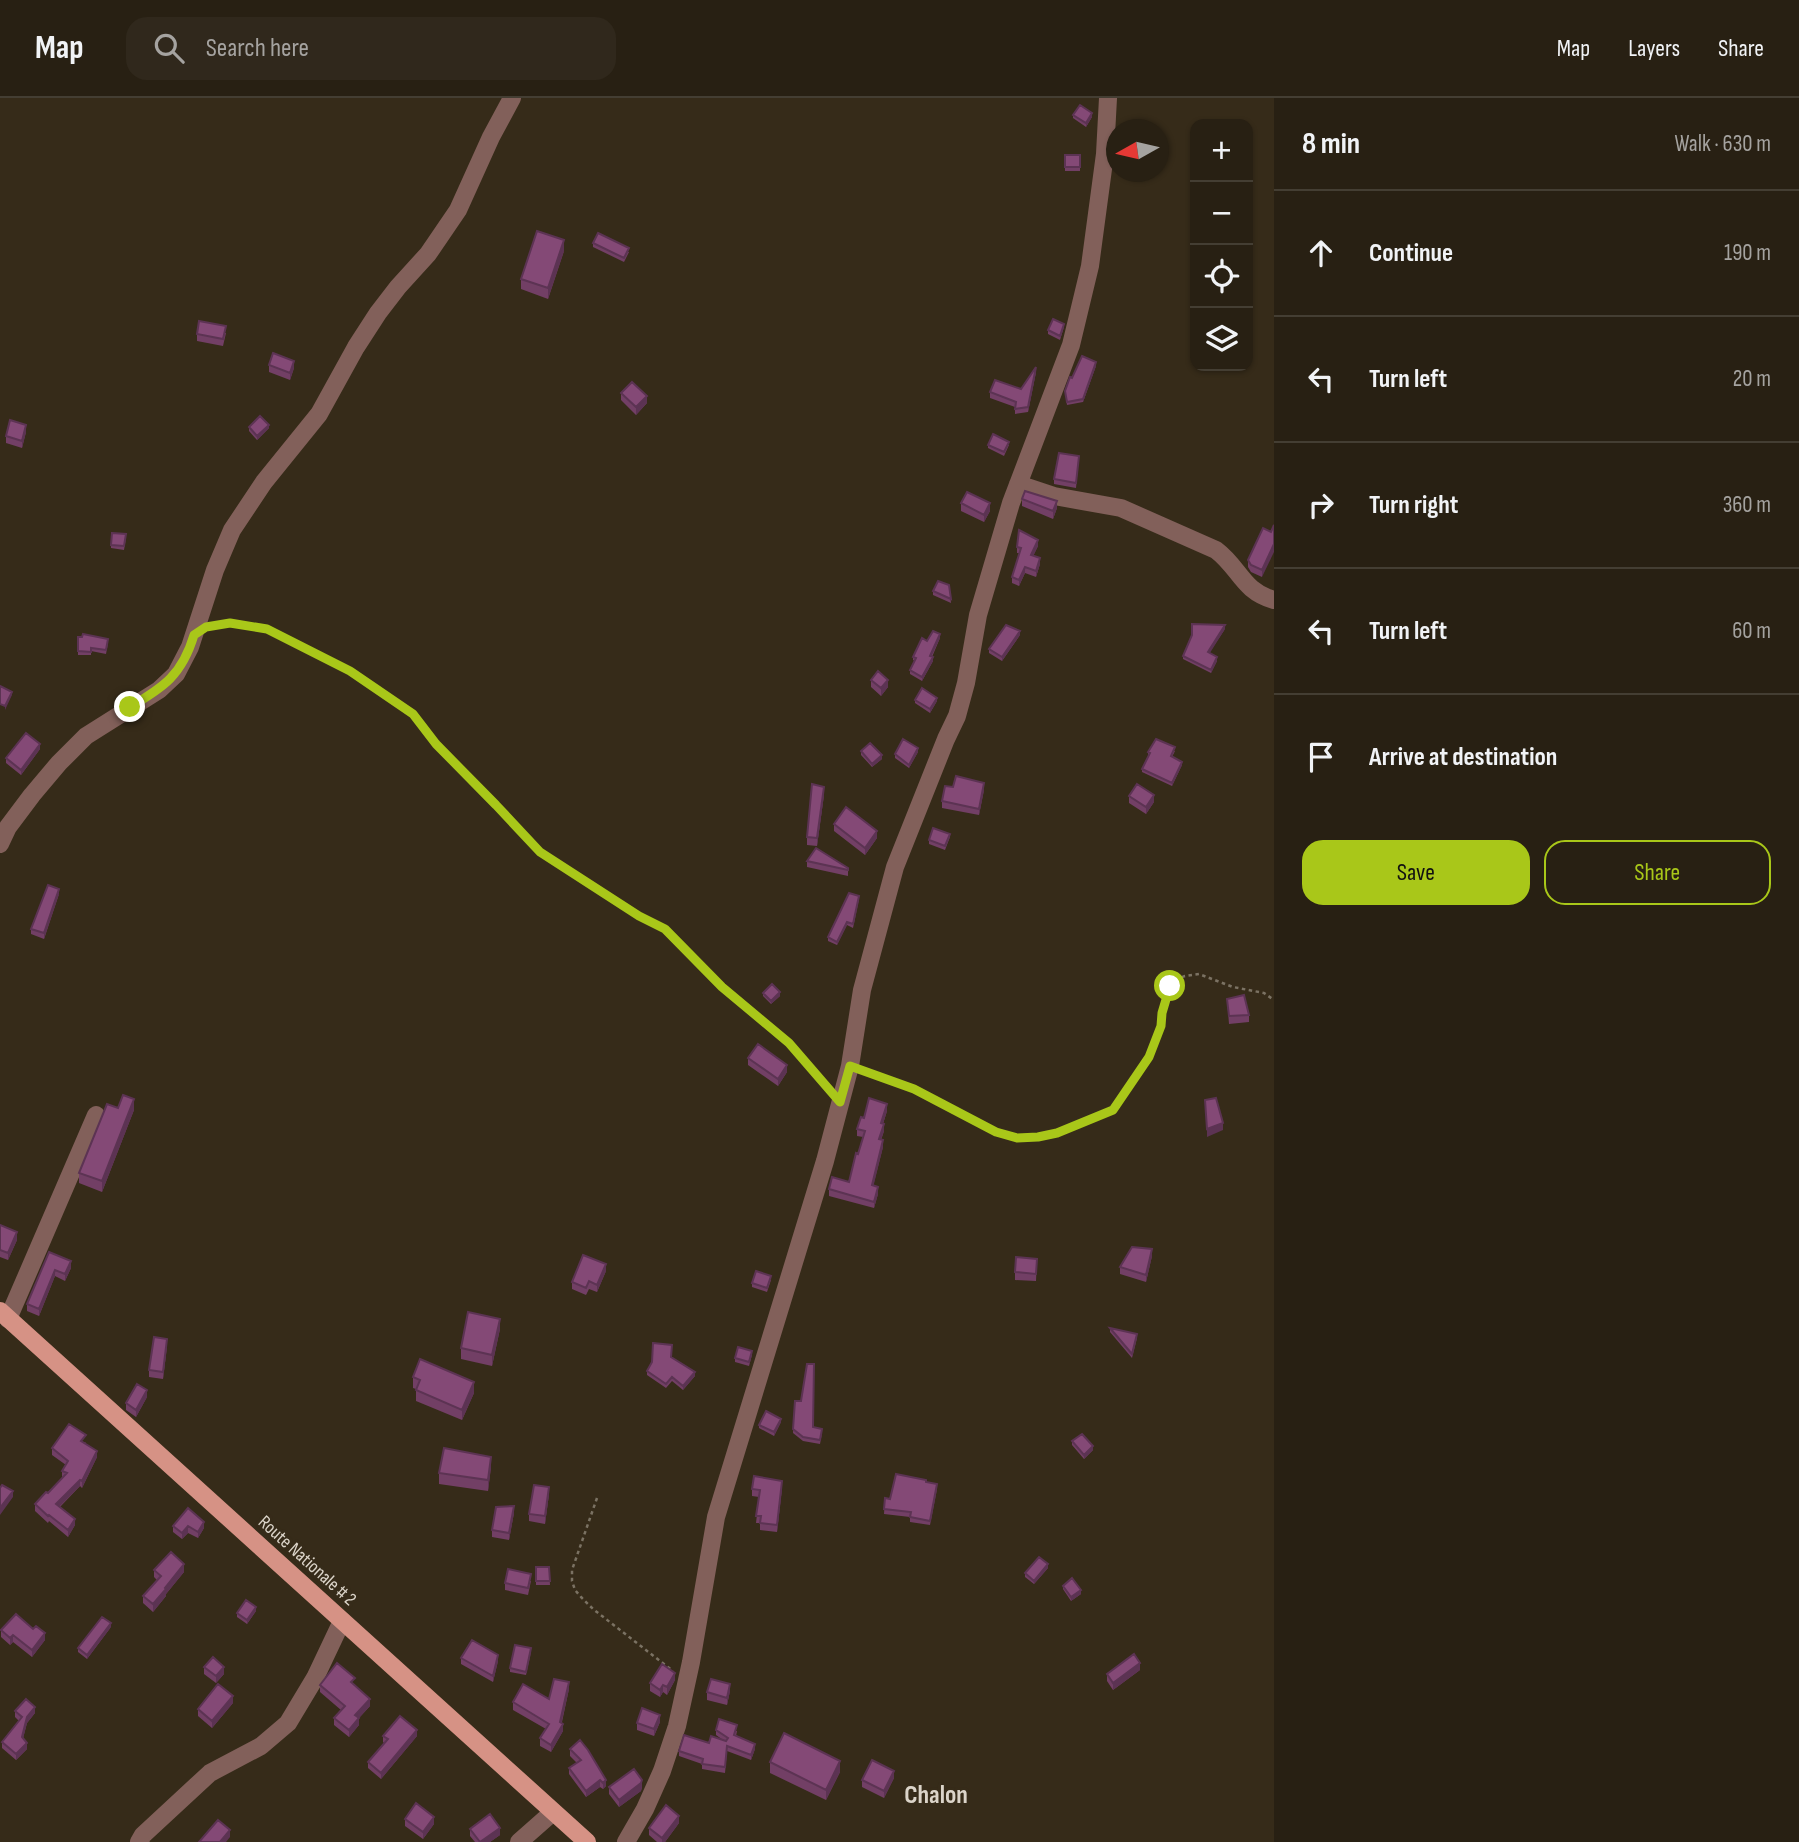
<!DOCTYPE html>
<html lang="en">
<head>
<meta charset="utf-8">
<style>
	:root { --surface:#282013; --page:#30281c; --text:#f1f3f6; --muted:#a5a3a0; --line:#443e33; --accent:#a9c719 }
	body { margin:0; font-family:"Sofia Sans Condensed",sans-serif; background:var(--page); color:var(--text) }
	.controls { position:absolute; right:21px; top:21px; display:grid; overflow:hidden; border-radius:14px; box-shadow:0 2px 5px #0004 }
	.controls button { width:63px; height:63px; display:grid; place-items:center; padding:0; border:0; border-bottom:2px solid var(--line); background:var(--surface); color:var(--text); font:35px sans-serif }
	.compass { position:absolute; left:1106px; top:21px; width:63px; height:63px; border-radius:50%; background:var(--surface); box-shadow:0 2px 5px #0004; rotate:262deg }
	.stop { position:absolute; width:21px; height:21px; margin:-16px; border:5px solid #a9c719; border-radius:50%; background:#fff }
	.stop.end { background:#a9c719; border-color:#fff; box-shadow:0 2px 7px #0008 }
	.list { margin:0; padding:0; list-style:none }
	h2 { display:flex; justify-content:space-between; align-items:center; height:91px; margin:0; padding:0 28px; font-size:30px }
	h2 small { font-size:23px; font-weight:400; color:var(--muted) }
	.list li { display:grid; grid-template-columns:46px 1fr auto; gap:21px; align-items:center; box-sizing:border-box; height:126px; padding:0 28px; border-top:2px solid var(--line) }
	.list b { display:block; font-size:26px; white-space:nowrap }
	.list em { font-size:23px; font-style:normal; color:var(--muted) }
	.actions { display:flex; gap:14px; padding:21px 28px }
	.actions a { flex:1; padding:16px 0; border:2px solid var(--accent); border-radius:21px; text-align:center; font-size:24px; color:var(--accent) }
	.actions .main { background:var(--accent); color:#111 }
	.icon { flex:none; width:38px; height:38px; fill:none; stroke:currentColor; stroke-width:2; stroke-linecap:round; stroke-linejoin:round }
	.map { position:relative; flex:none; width:1274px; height:1744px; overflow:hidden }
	header { display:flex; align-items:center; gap:42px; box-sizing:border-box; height:98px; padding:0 35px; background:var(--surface); border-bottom:2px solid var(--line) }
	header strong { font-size:33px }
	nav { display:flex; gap:38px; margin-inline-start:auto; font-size:24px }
	.search { width:490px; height:63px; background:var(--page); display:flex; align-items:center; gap:18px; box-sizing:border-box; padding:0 24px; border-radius:21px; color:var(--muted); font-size:26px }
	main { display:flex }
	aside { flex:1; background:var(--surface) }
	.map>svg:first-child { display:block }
</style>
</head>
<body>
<header>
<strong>Map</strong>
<div class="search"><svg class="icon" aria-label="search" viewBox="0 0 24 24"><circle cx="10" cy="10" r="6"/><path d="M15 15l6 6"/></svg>Search here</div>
<nav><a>Map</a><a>Layers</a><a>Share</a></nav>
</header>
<main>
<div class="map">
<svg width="1274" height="1744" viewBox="0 0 1274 1744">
	<rect width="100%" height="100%" fill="#362b19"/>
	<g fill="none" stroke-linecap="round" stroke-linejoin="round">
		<path stroke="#7b7263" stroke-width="2.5" stroke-dasharray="3.5 3.5" stroke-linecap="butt" d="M213 528 230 525 267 531 350 573 413 616 436 646 496 707 540 754 639 818 665 831 722 889 789 945 829 991
			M866 974 914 991 996 1034 1017 1040 1038 1039 1074 1029 1113 1012 1148 959 1161 928 1166 896 1170 888 1176 881 1185 878 1199 876 1233 889 1264 895 1274 902
			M597 1400 572 1472V1483L575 1492 581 1499 593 1511 673 1573"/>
		<path stroke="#82605a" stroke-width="18" d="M1018 386 1054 398 1121 410 1216 452C1240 470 1242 493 1274 502
			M0 746 8 729 32 697 59 665 86 638 159 592 176 576 190 549 215 472 232 432 264 384 319 316 356 249 378 215 398 189 428 156 458 112 491 39 512 0
			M8 1221 96 1017
			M139 1744 143 1737 210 1675 261 1648 288 1625 315 1580 342 1523
			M519 1744 553 1714
			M626 1744 645 1711 662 1673 677 1628 691 1564 716 1419 825 1063 850 968 862 892 895 769 946 641 957 618 966 585 978 517 1011 405 1071 247 1090 168 1105 56 1108 0"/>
		<path stroke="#d69285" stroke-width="18" d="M0 1213 587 1744"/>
	</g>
	<path fill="#723f65" d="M1073 17 1092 19 1086 29 1073 20Z
		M1065 57H1080V73H1065Z
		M593 145 629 154 624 164 593 149Z
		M564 153 548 201 521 191V181Z
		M1064 229 1060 242 1048 236V232Z
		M226 235 223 248 197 243V236Z
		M269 267 294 270 290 282 269 274Z
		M1096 268 1083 304 1067 307 1065 293 1072 280Z
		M1036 274 1028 314 1015 316V309L990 300V294L1021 291Z
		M621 295 647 305 636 317 621 302Z
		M249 329 269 330 257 342 249 333Z
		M26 334 22 350 6 345V338Z
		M988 347H1009L1004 358 988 350Z
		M1079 358 1076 390 1054 386V381Z
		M1022 401 1057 410 1053 421 1022 408Z
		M961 405 990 413 984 424 961 413Z
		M1263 430 1262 479 1251 474 1248 469V462Z
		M126 440 124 452 111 450V447Z
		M1038 448 1033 458 1040 466 1036 479 1025 475 1019 488 1012 485V479L1020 455H1017V449Z
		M949 487 951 505 933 497V493Z
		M1225 531 1209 555 1217 563 1211 575 1183 561V558Z
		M1020 537 1002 563 989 555V551Z
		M78 539 108 545 106 556 91 553V557H78Z
		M940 540 932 559 933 563 922 583 910 576V572L915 563 913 562V559L927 543Z
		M871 582 888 589 881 598 871 589Z
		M915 602 937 603 930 615 915 605Z
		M40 651 21 677 6 665V660Z
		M861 653 882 661 872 669 861 657Z
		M1175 653 1172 659 1182 667 1172 688 1142 674V671L1149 658 1148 657V654Z
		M918 654 909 670 895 660V656Z
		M953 689 984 692 979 717 942 710V703Z
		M824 697 817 748 807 747V739Z
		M1129 698 1154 704 1146 716 1129 705Z
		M834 726 877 740 865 757 834 733Z
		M950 739 945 752 929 746V742Z
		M807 763 848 770V778L807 769Z
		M59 796 44 841 31 836V831Z
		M859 801 853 830 847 827 837 847 828 843V839Z
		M763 895 780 898 771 906 763 898Z
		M1227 901 1249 917V924L1229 926Z
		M748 960 787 974 778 988 748 967Z
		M118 1010 134 1012 102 1094 79 1085V1075Z
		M887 1013 883 1026 884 1033 881 1042 883 1049 873 1088 878 1096 874 1110 829 1098V1091L849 1084 863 1039 857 1038V1031L864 1020Z
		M0 1127 17 1142 8 1162 0 1159Z
		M49 1154 71 1170 65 1183 55 1178 39 1218 27 1213V1206Z
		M1152 1158 1146 1184 1120 1176V1169Z
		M1037 1161 1036 1183 1015 1182V1174Z
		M606 1173 597 1194 589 1191 586 1197 572 1191V1184Z
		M771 1182 767 1194 752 1189V1185Z
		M1110 1230 1137 1240 1132 1260 1110 1234Z
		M500 1231 492 1268 461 1261V1250Z
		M167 1248 163 1281 149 1279V1272Z
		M752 1257 749 1268 735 1264V1260Z
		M671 1259 695 1278 683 1292 672 1283 666 1290 647 1277V1273Z
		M413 1279 474 1295 462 1322 416 1303V1291L413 1290Z
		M147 1299 136 1319 126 1312V1305Z
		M795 1303 813 1329 822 1335 820 1346 803 1343 793 1335Z
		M781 1324 774 1338 759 1330V1327Z
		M1072 1343 1093 1352 1084 1361 1072 1347Z
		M86 1344 85 1345 97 1359 82 1390 80 1388 60 1409 75 1427 68 1439 49 1423 48 1425 35 1413V1406L63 1380 62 1379V1373L66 1367 52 1357V1350Z
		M491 1369 488 1393 439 1386V1375Z
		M926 1384 937 1391 930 1427 910 1424V1419L884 1416 885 1400 890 1401Z
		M782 1390 777 1434 760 1432V1425H756L759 1399 752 1398V1391Z
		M549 1396 545 1426 529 1423V1416Z
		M514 1415 509 1442 492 1439V1432Z
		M173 1428 204 1430 198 1440 188 1435 182 1441 173 1434Z
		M536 1469H549L550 1487H536Z
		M1048 1470 1034 1486 1025 1479V1475Z
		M154 1472 184 1474 166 1496V1498L153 1514 143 1505V1498L157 1482 154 1479Z
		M531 1483 528 1497 505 1492V1485Z
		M1063 1488 1081 1496 1071 1503 1063 1491Z
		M256 1513 247 1526 237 1519V1515Z
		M111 1529 87 1561 78 1554V1550Z
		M1 1532 45 1542 32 1559 13 1544 10 1547 1 1539Z
		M531 1554 526 1577 510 1574V1570Z
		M461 1560 498 1563 493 1584 461 1566Z
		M204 1569 224 1576 216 1585 204 1576Z
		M1140 1572 1113 1592 1107 1583V1576Z
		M675 1582 667 1597 663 1594 660 1599 650 1593V1585Z
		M320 1587H355L370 1608 359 1620V1627L349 1639 334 1627V1620L341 1612 320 1594Z
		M569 1591 562 1624 563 1633 551 1654 540 1648V1640L546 1631 513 1612V1604L549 1601Z
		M730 1593 727 1607 707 1602V1594Z
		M233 1605 212 1630 198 1618V1611Z
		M15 1613 35 1615 27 1625 23 1640 27 1651 16 1662 2 1650V1644L19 1623 15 1619Z
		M660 1624 654 1638 637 1632V1625Z
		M716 1632 737 1633 736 1638 755 1651 751 1662 727 1653 725 1675 702 1671V1666L679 1658V1653L723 1642 716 1637Z
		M383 1638H417L381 1681 368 1670V1664L384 1645 383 1644Z
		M570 1651 606 1688 603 1691 600 1689 586 1699 569 1676V1670L577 1665 570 1658Z
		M770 1664 840 1674 826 1702 770 1675Z
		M894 1680 884 1700 862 1689V1682Z
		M609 1689H642L641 1693 619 1709 609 1696Z
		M405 1721 434 1726 423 1741 405 1728Z
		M679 1725 665 1744H657L649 1737V1730Z
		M470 1731 500 1737 490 1744H475L470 1738Z"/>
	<path fill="#5c3353" d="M1092 15V19L1086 29V25Z
		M564 142V153L548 201V190Z
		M294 263V270L290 282V275Z
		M1096 264V268L1083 304V301Z
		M1036 269V274L1028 314V309Z
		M647 298V305L636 317V309Z
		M26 327V334L22 350V343Z
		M269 327V330L257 342V338Z
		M1057 403V410L1053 421V413Z
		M990 405V413L984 424V417Z
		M1038 442V448L1031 463V457Z
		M1274 446V454L1262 479V472Z
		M1040 460V466L1036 479V473Z
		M1025 469V475L1019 488V482Z
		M1225 527V531L1208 558V554Z
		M1020 533V537L1002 563V559Z
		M940 536V540L930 561V558Z
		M933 559V563L922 583V579Z
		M1217 559V563L1211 575V572Z
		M888 582V589L881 598V590Z
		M12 594V597L5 612V608Z
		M937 600V603L930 615V611Z
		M40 646V651L21 677V672Z
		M918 650V654L909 670V667Z
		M882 657V661L872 669V666Z
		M1182 664V667L1172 688V685Z
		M984 685V692L979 717V711Z
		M824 689V697L817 748V740Z
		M1154 697V704L1146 716V709Z
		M877 733V740L865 757V750Z
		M59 791V796L44 841V835Z
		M847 824V827L837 847V844Z
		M780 894V898L771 906V903Z
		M787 967V974L778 988V981Z
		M134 1001V1012L102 1094V1083Z
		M887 1006V1013L881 1032V1025Z
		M1223 1025V1032L1207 1039V1031Z
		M884 1026V1033L879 1048V1041Z
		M883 1042V1049L872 1094V1087Z
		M878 1089V1096L874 1110V1104Z
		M17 1134V1142L8 1162V1155Z
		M1152 1151V1158L1146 1184V1177Z
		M71 1163V1170L65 1183V1176Z
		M606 1166V1173L597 1194V1187Z
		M55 1172V1178L39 1218V1211Z
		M500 1221V1231L492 1268V1257Z
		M167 1241V1248L163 1281V1274Z
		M695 1274V1278L683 1292V1288Z
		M474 1284V1295L462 1322V1312Z
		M147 1292V1299L136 1319V1312Z
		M781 1321V1324L774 1338V1334Z
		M1093 1348V1352L1084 1361V1357Z
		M97 1353V1359L82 1390V1383Z
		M491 1359V1369L488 1393V1382Z
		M80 1382V1388L56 1412V1406Z
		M782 1383V1390L777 1434V1427Z
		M549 1389V1396L545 1426V1418Z
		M13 1393V1399L0 1417V1410Z
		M514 1408V1415L509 1442V1435Z
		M75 1421V1427L68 1439V1432Z
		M204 1424V1430L198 1440V1434Z
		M188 1428V1435L182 1441V1435Z
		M184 1466V1474L166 1496V1498L153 1514V1506Z
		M1048 1466V1470L1034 1486V1483Z
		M1081 1492V1496L1071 1503V1499Z
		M256 1509V1513L247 1526V1522Z
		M111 1525V1529L87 1561V1557Z
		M45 1535V1542L32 1559V1552Z
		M13 1537V1544L10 1547V1540Z
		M498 1557V1563L493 1584V1578Z
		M1140 1565V1572L1113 1592V1585Z
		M224 1569V1576L216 1585V1578Z
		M675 1575V1582L667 1597V1589Z
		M569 1584V1591L560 1631 563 1626V1633L551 1654V1647L560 1624Z
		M730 1586V1593L727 1607V1600Z
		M663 1587V1594L660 1599V1592Z
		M233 1598V1605L212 1630V1623Z
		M370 1601V1608L359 1620V1627L349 1639V1632L355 1617Z
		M35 1609V1615L27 1625 22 1645V1639L27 1619Z
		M660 1617V1624L654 1638V1631Z
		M417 1632V1638L381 1681V1675Z
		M27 1645V1651L16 1662V1656Z
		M755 1646V1651L751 1662V1657Z
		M840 1663V1674L826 1702V1692Z
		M894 1673V1680L884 1700V1693Z
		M600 1682V1689L586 1699V1693Z
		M606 1682V1688L603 1691V1685Z
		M642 1682V1689L641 1693 619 1709V1702Z
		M679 1718V1725L665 1744H662V1740Z
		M434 1719V1726L423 1741V1734Z
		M500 1730V1737L490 1744H480Z
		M230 1732V1739L226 1744H220Z"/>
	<path fill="#844976" stroke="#5c3353" stroke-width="2" d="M1080 7 1092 15 1086 25 1073 17Z
		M1065 57H1080V69H1065Z
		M537 133 564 142 548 190 521 181Z
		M598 135 629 150 624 160 593 145Z
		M1053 221 1064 226 1060 238 1048 232Z
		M199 223 226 228 223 241 197 236Z
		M273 255 294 263 290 275 269 267Z
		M1082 258 1096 264 1083 301 1067 304 1065 293 1070 279 1072 280Z
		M1036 269 1028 309 1015 311 1016 304 990 294 995 282 1021 291Z
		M632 284 647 298 636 309 621 295Z
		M260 318 269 327 257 338 249 329Z
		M10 322 26 327 22 343 6 338Z
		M993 336 1009 344 1004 354 988 347Z
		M1059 355 1079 358 1076 385 1054 381Z
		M1025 393 1057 403 1053 413 1022 401Z
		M967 394 990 405 984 417 961 405Z
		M1274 427V446L1262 472 1251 467 1248 462 1263 430 1271 434Z
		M1019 432 1038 442 1031 457 1040 460 1036 473 1025 469 1019 482 1012 479 1021 450 1017 449Z
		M112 435 126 436 124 448 111 447Z
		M938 483 949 487 951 501 933 493Z
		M1192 526 1225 527 1208 554 1217 559 1211 572 1183 558 1192 537Z
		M1006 527 1020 533 1002 559 989 551Z
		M933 533 940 536 930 558 933 559 922 579 910 572 916 560 913 559 922 540 927 543Z
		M83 536 108 541 106 552 91 550V554L78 553V539H82Z
		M878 573 888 582 881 590 871 582Z
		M0 588 12 594 5 608 0 606Z
		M922 590 937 600 930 611 915 602Z
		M26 635 40 646 21 672 6 660Z
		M903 641 918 650 909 667 895 656Z
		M1156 641 1175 649 1171 658 1182 664 1172 685 1142 671 1150 655 1148 654Z
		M870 645 882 657 872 666 861 653Z
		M956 678 984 685 979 711 942 703 945 688 953 689Z
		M812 686 824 689 817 740 807 739Z
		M1137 686 1154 697 1146 709 1129 698Z
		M846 709 877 733 865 750 834 726Z
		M933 730 950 736 945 748 929 742Z
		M816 750 848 770V772L807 763Z
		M48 787 59 791 44 835 31 831Z
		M849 795 859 798 853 826 847 824 837 844 828 839Z
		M772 886 780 894 771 903 763 895Z
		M1244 897 1249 917 1229 918 1227 901Z
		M758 946 787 967 778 981 748 960Z
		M123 997 134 1001 102 1083 79 1075 107 1006 118 1010Z
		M869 1000 887 1006 881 1025 884 1026 879 1041 883 1042 872 1087 878 1089 874 1104 829 1091 832 1079 849 1084 856 1055 858 1056 865 1033 857 1031 861 1019 864 1020Z
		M1216 1000 1223 1025 1207 1031 1205 1002Z
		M0 1127 17 1134 8 1155 0 1152Z
		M1132 1149 1152 1151 1146 1177 1120 1169Z
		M49 1154 71 1163 65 1176 55 1172 39 1211 27 1206Z
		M583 1157 606 1166 597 1187 589 1183 586 1190 572 1184Z
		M1016 1159 1037 1161 1036 1176 1015 1174Z
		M756 1173 771 1178 767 1190 752 1185Z
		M468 1214 500 1221 492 1257 461 1250Z
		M1110 1230 1137 1236 1132 1256Z
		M154 1239 167 1241 163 1274 149 1272Z
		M653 1245 672 1247 671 1259 695 1274 683 1288 672 1279 666 1286 647 1273 652 1264Z
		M738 1249 752 1253 749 1264 735 1260Z
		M420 1261 474 1284 462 1312 416 1292 420 1282 413 1279Z
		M807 1266H814L813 1329 822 1331 820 1342 803 1339 793 1331 795 1303H801Z
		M137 1286 147 1292 136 1312 126 1305Z
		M766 1313 781 1321 774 1334 759 1327Z
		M69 1326 86 1337 81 1343 97 1353 82 1383 80 1382 56 1406 75 1421 68 1432 49 1417 48 1418 35 1406 46 1394 48 1395 67 1375 62 1373 68 1363 52 1350Z
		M1082 1336 1093 1348 1084 1357 1072 1343Z
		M444 1350 491 1359 488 1382 439 1375Z
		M896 1376 926 1382V1384L937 1386 930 1423 910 1419 911 1414 884 1411 885 1400 890 1401Z
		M754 1378 782 1383 777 1427 760 1425 761 1418H756L760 1392 752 1391Z
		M2 1387 13 1393 0 1410V1390Z
		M534 1387 549 1389 545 1418 529 1416Z
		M514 1408 509 1435 492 1432 496 1409Z
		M188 1410 204 1424 198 1434 188 1428 182 1435 173 1428Z
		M171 1454 184 1466 165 1490 166 1491 153 1506 143 1498 161 1478 154 1472Z
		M1039 1459 1048 1466 1034 1483 1025 1475Z
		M536 1469H549L550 1483H536Z
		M508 1471 531 1476 528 1490 505 1485Z
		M1072 1480 1081 1492 1071 1499 1063 1488Z
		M246 1502 256 1509 247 1522 237 1515Z
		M16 1516 33 1531 36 1528 45 1535 32 1552 13 1537 10 1540 1 1532Z
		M102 1519 111 1525 87 1557 78 1550Z
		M472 1542 498 1557 493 1578 461 1560Z
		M515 1547 531 1550 526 1574 510 1570Z
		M1134 1556 1140 1565 1113 1585 1107 1576Z
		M213 1559 224 1569 216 1578 204 1569Z
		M337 1565 355 1580 351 1584 370 1601 355 1617 359 1620 349 1632 334 1620 345 1608 320 1587Z
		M662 1566 675 1575 667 1589 663 1587 660 1592 650 1585Z
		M554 1581 569 1584 560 1624 563 1626 551 1647 540 1640 549 1626 513 1604 523 1586 549 1601Z
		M711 1581 730 1586 727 1600 707 1594Z
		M218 1586 233 1598 212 1623 198 1611Z
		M26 1601 35 1609 27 1619 22 1639 27 1645 16 1656 2 1644 22 1619 15 1613Z
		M642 1610 660 1617 654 1631 637 1625Z
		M400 1618 417 1632 381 1675 368 1664 388 1641 383 1638Z
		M719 1621 737 1627 734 1637 755 1646 751 1657 727 1648 725 1669 702 1666 703 1661 679 1653 684 1637 709 1645 711 1638 726 1643 728 1640 716 1632Z
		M784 1635 840 1663 826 1692 770 1664Z
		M580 1642 588 1652 606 1682 603 1685 600 1682 586 1693 569 1670 581 1662 570 1651Z
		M872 1662 894 1673 884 1693 862 1682Z
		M634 1671 642 1682 641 1685 619 1702 609 1689Z
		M416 1705 434 1719 423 1734 405 1721Z
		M666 1707 679 1718 662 1740 649 1730Z
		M490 1716 500 1730 480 1744 470 1731Z
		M218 1722 230 1732 220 1744H199Z"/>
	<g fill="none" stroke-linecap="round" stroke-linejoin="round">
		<path stroke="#a9c719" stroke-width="9" d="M130 609C164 589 182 577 194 537L206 529 230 525 267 531 350 573 413 616 436 646 496 707 540 754 639 818 665 831 722 889 789 945 840 1004 850 968 914 991 996 1034 1017 1040 1038 1039 1057 1035 1113 1012 1149 959 1161 928 1162 915 1170 888"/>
	</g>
	<g text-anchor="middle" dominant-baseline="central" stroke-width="6" stroke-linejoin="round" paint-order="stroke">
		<g font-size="19" fill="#dbd4c9" stroke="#362b19">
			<text transform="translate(307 1463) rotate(42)">Route Nationale # 2</text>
		</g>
		<g font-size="26" font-weight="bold" fill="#dbd4c9" stroke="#362b19">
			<text x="936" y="1697">Chalon</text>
		</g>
	</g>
</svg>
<div class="controls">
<button>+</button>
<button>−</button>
<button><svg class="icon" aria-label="locate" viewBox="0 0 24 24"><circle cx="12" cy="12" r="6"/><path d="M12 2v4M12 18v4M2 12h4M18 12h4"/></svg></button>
<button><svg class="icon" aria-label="layers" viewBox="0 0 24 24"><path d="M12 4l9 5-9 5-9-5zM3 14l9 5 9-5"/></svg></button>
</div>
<svg class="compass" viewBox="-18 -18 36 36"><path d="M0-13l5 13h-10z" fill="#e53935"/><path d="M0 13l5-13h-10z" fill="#a5a3a0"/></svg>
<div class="stop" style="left:1170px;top:888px"></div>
<div class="stop end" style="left:130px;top:609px"></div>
</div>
<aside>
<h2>8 min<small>Walk · 630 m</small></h2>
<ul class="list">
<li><svg class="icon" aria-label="ahead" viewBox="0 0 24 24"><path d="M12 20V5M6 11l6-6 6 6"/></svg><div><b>Continue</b></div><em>190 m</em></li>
<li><svg class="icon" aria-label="left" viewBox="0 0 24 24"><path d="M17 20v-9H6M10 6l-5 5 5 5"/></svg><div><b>Turn left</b></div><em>20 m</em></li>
<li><svg class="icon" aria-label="right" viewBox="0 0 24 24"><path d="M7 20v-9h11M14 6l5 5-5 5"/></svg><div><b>Turn right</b></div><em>360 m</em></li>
<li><svg class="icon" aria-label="left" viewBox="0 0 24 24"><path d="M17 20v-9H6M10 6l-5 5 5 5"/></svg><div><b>Turn left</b></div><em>60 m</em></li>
<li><svg class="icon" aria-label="arrive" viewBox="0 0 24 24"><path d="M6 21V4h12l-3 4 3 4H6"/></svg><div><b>Arrive at destination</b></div></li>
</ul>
<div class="actions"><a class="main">Save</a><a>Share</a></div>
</aside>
</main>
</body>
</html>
